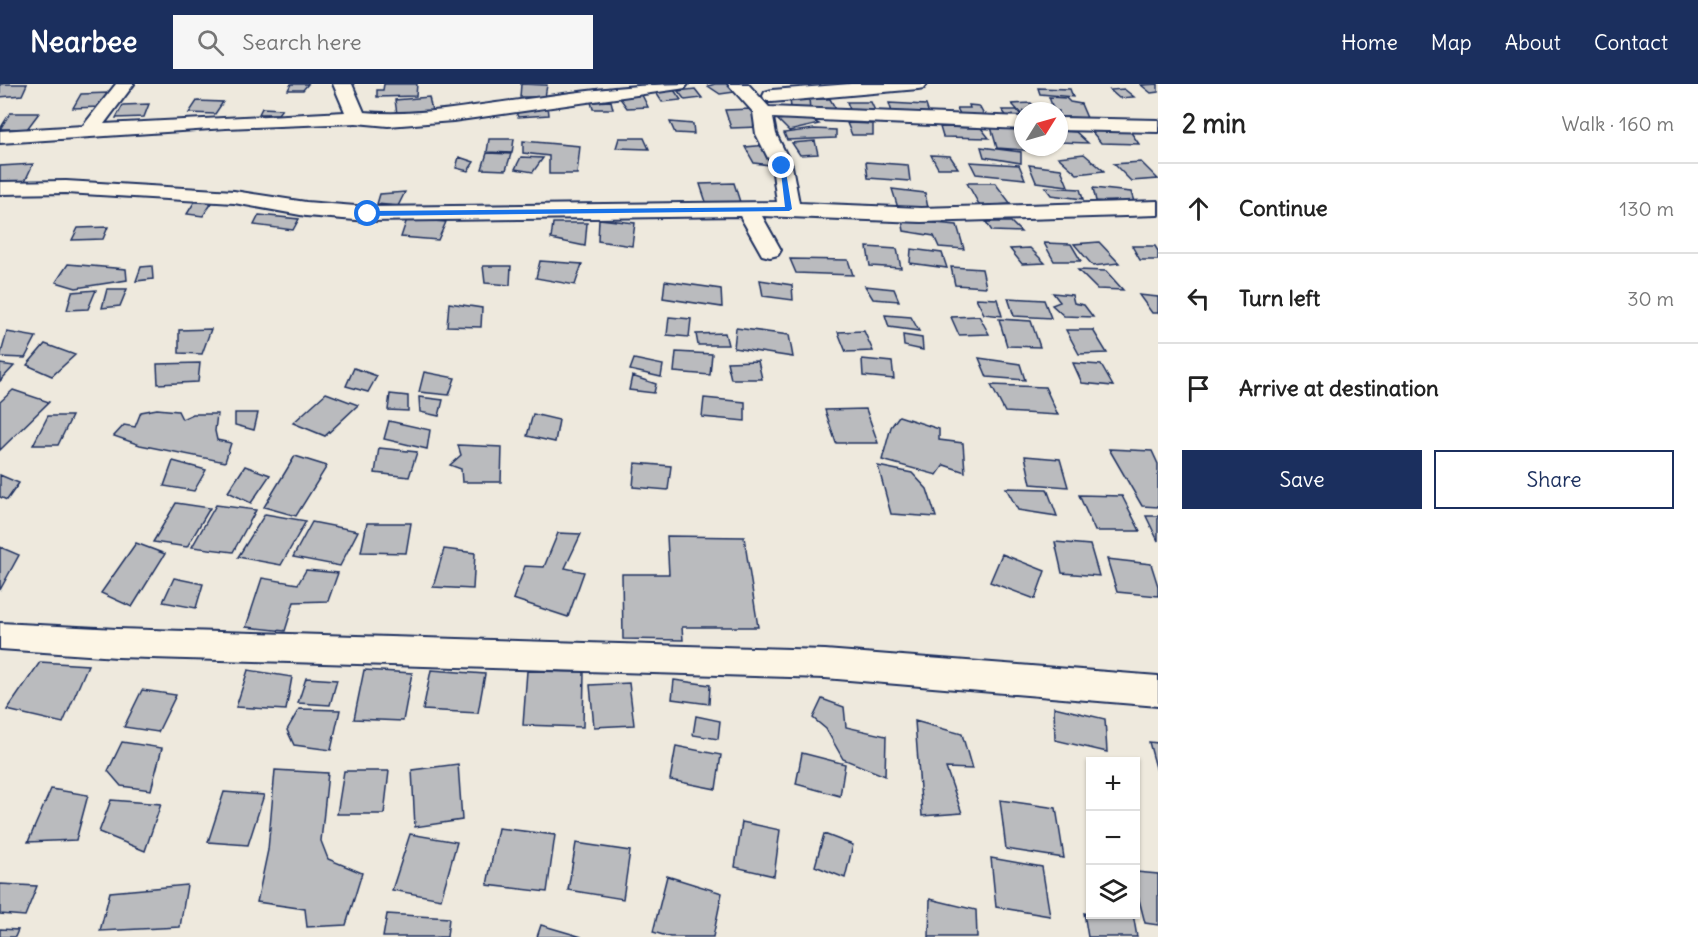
<!DOCTYPE html>
<html lang="en">
<head>
<meta charset="utf-8">
<style>
	:root { --surface:#fff; --page:#f6f6f6; --text:#222; --muted:#767676; --line:#e0e0e0; --accent:#1b2f5e }
	body { margin:0; font-family:Delius,sans-serif; background:var(--page); color:var(--text) }
	.controls { position:absolute; right:18px; bottom:18px; display:grid; overflow:hidden; border-radius:0px; box-shadow:0 2px 4px #0004 }
	.controls button { width:54px; height:54px; display:grid; place-items:center; padding:0; border:0; border-bottom:2px solid var(--line); background:var(--surface); color:var(--text); font:30px sans-serif }
	.compass { position:absolute; left:1014px; top:18px; width:54px; height:54px; border-radius:50%; background:var(--surface); box-shadow:0 2px 4px #0004; rotate:53deg }
	.stop { position:absolute; width:18px; height:18px; margin:-14px; border:4px solid #1a73e8; border-radius:50%; background:#fff }
	.stop.end { background:#1a73e8; border-color:#fff; box-shadow:0 2px 6px #0008 }
	.list { margin:0; padding:0; list-style:none }
	h2 { display:flex; justify-content:space-between; align-items:center; height:78px; margin:0; padding:0 24px; font-size:26px }
	h2 small { font-size:20px; font-weight:400; color:var(--muted) }
	.list li { display:grid; grid-template-columns:39px 1fr auto; gap:18px; align-items:center; box-sizing:border-box; height:90px; padding:0 24px; border-top:2px solid var(--line) }
	.list b { display:block; font-size:22px; white-space:nowrap }
	.list em { font-size:20px; font-style:normal; color:var(--muted) }
	.actions { display:flex; gap:12px; padding:18px 24px }
	.actions a { flex:1; padding:14px 0; border:2px solid var(--accent); border-radius:0px; text-align:center; font-size:21px; color:var(--accent) }
	.actions .main { background:var(--accent); color:#fff }
	.icon { flex:none; width:33px; height:33px; fill:none; stroke:currentColor; stroke-width:2; stroke-linecap:round; stroke-linejoin:round }
	.map { position:relative; flex:none; width:1158px; height:853px; overflow:hidden }
	header { display:flex; align-items:center; gap:36px; box-sizing:border-box; height:84px; padding:0 30px; background:var(--accent); color:#fff }
	header strong { font-size:28px }
	nav { display:flex; gap:33px; margin-inline-start:auto; font-size:21px }
	.search { width:420px; height:54px; background:var(--page); display:flex; align-items:center; gap:15px; box-sizing:border-box; padding:0 21px; border-radius:0px; color:var(--muted); font-size:22px }
	main { display:flex }
	aside { flex:1; background:var(--surface) }
	.map>svg:first-child { display:block }
</style>
</head>
<body>
<header>
<strong>Nearbee</strong>
<div class="search"><svg class="icon" aria-label="search" viewBox="0 0 24 24"><circle cx="10" cy="10" r="6"/><path d="M15 15l6 6"/></svg>Search here</div>
<nav><a>Home</a><a>Map</a><a>About</a><a>Contact</a></nav>
</header>
<main>
<div class="map">
<svg width="1158" height="853" viewBox="0 0 1158 853">
	<rect width="100%" height="100%" fill="#eee9dd"/>
	<filter id="ink" filterUnits="userSpaceOnUse"><feTurbulence type="fractalNoise" baseFrequency=".0167" numOctaves="2"/><feDisplacementMap in="SourceGraphic" scale="12" xChannelSelector="R" yChannelSelector="G"/><feConvolveMatrix kernelMatrix="1 2 1 2 8 2 1 2 1" color-interpolation-filters="sRGB"/></filter>
	<g filter="url(#ink)">
		<path fill="#babbbe" stroke="#1b2f5e" stroke-width="1.5" d="M0 0H27L22 11 0 13Z
			M291 0H308L303 6H288Z
			M384 0H417L416 12 377 13V6H383Z
			M521 0 547 1 545 13H520Z
			M715 0H733L742 7 720 10 708 2Z
			M1158 0V8L1151 9 1141 1Z
			M1038 4 1070 5 1073 13 1040 10Z
			M695 5 702 14 685 16 678 7Z
			M1124 5 1134 13 1119 14 1110 6Z
			M674 6 681 16 662 18 655 7Z
			M108 9 100 23 73 24 81 10Z
			M642 11 648 23 627 24 619 13Z
			M429 13 432 27 397 30 395 16Z
			M1049 13 1066 14 1070 18 1081 20 1087 34 1059 33V27H1054Z
			M809 15H830L837 27 810 25Z
			M809 15 810 25 791 23 790 16Z
			M197 17 223 18 215 30 189 29Z
			M611 17 613 25H593L591 18Z
			M847 18H871L876 29 851 28Z
			M889 19 926 21 929 30 892 28Z
			M1031 19 1040 27H1023L1022 31 1012 20Z
			M149 20 144 33 116 34 123 21Z
			M969 21 979 22 985 33 961 32 957 24H970Z
			M548 22 549 31 518 33 515 26Z
			M262 24 282 25 278 30H259Z
			M752 25 759 43 731 44 725 26Z
			M1002 26H1017L1023 34H1008Z
			M10 29H39L27 45H0Z
			M804 32 819 40 789 47 778 36Z
			M670 38 693 40 694 50 675 49Z
			M847 39 873 40V51H852Z
			M940 43 981 44 989 54 943 53Z
			M991 43 1023 46V63H1036L1037 67 997 64Z
			M1089 44 1130 47 1139 60 1101 59Z
			M814 45 836 46V54L787 56 784 49Z
			M1059 47 1076 48 1088 59 1059 58Z
			M619 54H644L649 65 616 64Z
			M489 55H514L512 69 487 68Z
			M523 57 580 62 577 90H549V72L523 69Z
			M815 57 818 70 800 71 792 59Z
			M768 61 778 82 754 79 745 63Z
			M981 63 1021 68V79L984 73Z
			M487 69 511 70 506 86 482 85Z
			M1084 70 1104 87 1077 90 1058 73Z
			M931 71 950 72 958 84H938Z
			M459 73 474 78 468 87 456 84Z
			M521 73 543 74 533 88 515 85Z
			M866 78 908 81 910 97 868 94Z
			M970 78 1019 81 1025 95 976 90Z
			M1141 78 1158 95 1131 97 1114 80Z
			M33 80 25 97 0 99V82Z
			M1029 81 1061 85 1068 102 1036 98Z
			M734 99 740 118H706L700 100Z
			M967 99H995L1011 120 980 122Z
			M1045 103 1080 105 1083 115 1051 111Z
			M1093 104 1131 108 1135 121 1096 117Z
			M892 105 925 109 928 124H898Z
			M405 108 398 122 377 120 380 110Z
			M195 117 212 119 203 132 187 130Z
			M259 131 299 135 293 146 254 141Z
			M407 135 446 138 438 156 401 153Z
			M599 135 635 139 632 162 598 157Z
			M902 136 957 141 964 165 939 163 934 152 904 147Z
			M986 138H1011L1021 148 992 147Z
			M553 139H587L585 162 551 155Z
			M108 143 103 155 72 156 78 144Z
			M1099 158 1119 179 1093 182 1074 160Z
			M1044 159 1071 160 1081 177H1054Z
			M1132 162H1155L1158 167V176H1140Z
			M867 163 897 165 901 184 870 182Z
			M1030 164 1045 179 1022 180 1010 165Z
			M911 165 942 169 947 184 910 179Z
			M790 175 848 176 853 191 796 189Z
			M540 177 582 180 575 201 536 194Z
			M68 180 126 185 127 196 76 204 56 198Z
			M152 182 153 195 136 197 141 183Z
			M483 182H511L510 201 485 199Z
			M951 183 982 185 986 203 955 201Z
			M1078 186 1106 187 1123 206 1097 205Z
			M760 196 792 201 793 216 763 212Z
			M665 197 721 205 722 223 663 214Z
			M865 202 894 205 899 217 873 215Z
			M107 205H127L120 222 102 224Z
			M96 206 88 225 67 226 72 208Z
			M1053 209 1072 211 1074 219 1084 221 1093 233 1064 232 1052 221 1060 218Z
			M1139 211 1158 213V229H1152Z
			M976 214 997 215 1002 232 984 230Z
			M1008 214 1044 216 1051 234 1014 232Z
			M449 219 482 224 481 243 447 242Z
			M885 231 911 233 919 247 889 243Z
			M979 232 989 250 959 251 951 233Z
			M669 233 691 235 689 253 667 251Z
			M999 235 1031 237 1040 263 1007 262Z
			M736 244 789 251 793 273 734 264Z
			M211 245 202 270 179 269V246Z
			M1066 246H1093L1107 269 1079 270Z
			M864 247 873 267 846 268 838 248Z
			M7 248 36 253 25 274 0 273Z
			M725 249 728 261H698L696 250Z
			M903 251 922 254 923 266 904 262Z
			M45 260 75 271 52 292 27 281Z
			M676 268 712 270 710 291 674 288Z
			M979 274 1020 280 1025 296 987 293Z
			M634 275 663 281 661 293 630 286Z
			M862 275 892 278 894 295 863 292Z
			M758 277 762 295H731L727 278Z
			M200 279 198 298 158 300 157 280Z
			M1073 279 1101 281 1113 302 1082 299Z
			M0 280 14 282 0 297Z
			M354 284 377 292 368 308 346 302Z
			M424 288 455 294 449 311 419 308Z
			M632 292 656 300 654 309 629 306Z
			M991 301 1045 303 1058 331 1005 328Z
			M13 306 49 318 0 366V318Z
			M326 309 358 321 325 352 293 339Z
			M390 310 408 312V327L388 326Z
			M419 313 443 316 439 332 420 328Z
			M704 314 745 318V337L702 333Z
			M157 325 178 327 182 335 193 330H217L215 347 217 356 231 359 225 378 140 361 114 352 124 341 135 343 141 328Z
			M866 325 878 359H836L825 326Z
			M235 329H258L254 346 235 341Z
			M533 330 559 336 555 358 527 352Z
			M48 332H72L58 361H33Z
			M899 332 939 345V356L963 359 965 388 944 381 937 391 882 376 891 343Z
			M389 337 430 346 427 365 384 355Z
			M458 361 502 363 501 398H462L461 385 450 381 461 371Z
			M379 364 417 368 409 393 375 389Z
			M1109 365 1152 367 1158 380V423L1142 422Z
			M295 372 327 382 296 432 264 423Z
			M1025 372 1060 375 1068 403 1031 400Z
			M173 377 206 386 194 407 164 402Z
			M635 379 671 382 668 406 633 403Z
			M245 382 270 391 251 419 228 408Z
			M878 382 912 389 927 405 936 433 891 430Z
			M0 391 19 399 7 416 0 413Z
			M1006 404 1047 405 1057 432 1018 426Z
			M1079 411 1122 412 1140 447H1095Z
			M176 419 210 424 187 463 153 458Z
			M216 421 256 426 233 468 192 463Z
			M265 430 306 437 281 481 238 473Z
			M1146 432H1158V457Z
			M312 438 358 447 340 482 293 473Z
			M367 439H411L406 469 361 468Z
			M558 449 581 450 565 484 584 488 568 533 513 515 525 482 544 483Z
			M667 452 744 453 758 543H682L683 556 623 555 622 490H669Z
			M1055 458 1090 461 1099 492 1062 489Z
			M136 459 165 470 132 523 101 509Z
			M0 463 19 471 0 506Z
			M444 465 475 469 473 505 433 503Z
			M1002 470 1045 487 1035 515 990 498Z
			M1107 475 1151 480 1158 502V512L1117 508Z
			M306 486 338 489 328 517 294 518 285 547 246 543 262 494 298 500Z
			M174 494 203 500 196 524 163 518Z
			M40 578 88 581 63 639 7 626Z
			M248 586 292 593 286 626 236 623Z
			M364 586 412 589 403 637 354 635Z
			M431 586 485 590 478 629 423 626Z
			M527 587 584 588 583 643 523 641Z
			M306 594 337 596 330 621 298 619Z
			M674 596 710 601 709 620 672 615Z
			M629 599 634 641 594 643 590 601Z
			M142 606 176 611 158 648 124 643Z
			M822 615 844 623 846 643 886 652 885 692 843 675 826 645 813 634Z
			M1054 623 1105 635 1107 668 1055 656Z
			M299 625 340 626 331 666 294 661 287 646Z
			M696 632 720 637 718 655 693 651Z
			M915 637 962 650 972 685 946 684 962 729 922 732Z
			M122 658 162 664 151 706 121 702 108 687Z
			M1149 658 1158 659V691Z
			M676 662 721 671 716 705 670 696Z
			M802 669 845 680 840 712 796 700Z
			M458 680 462 736 415 743 412 686Z
			M275 686 328 689 321 757 328 775 362 789 346 841 307 843 305 825 257 818 268 766Z
			M344 687H389L384 730H337Z
			M51 705 88 711 76 756 28 758Z
			M224 708 264 711 248 761 208 758Z
			M111 716 161 720 145 767 99 748Z
			M1000 716 1056 724 1064 774 1006 765Z
			M742 738 780 746 774 792 735 783Z
			M498 744 555 751 547 808 487 801Z
			M410 750 457 758 441 815 392 806Z
			M824 750 853 761 845 794 815 782Z
			M576 759 630 767 623 815 568 806Z
			M991 774 1042 783 1050 832 996 823Z
			M1136 788 1158 790V841L1145 839 1136 804Z
			M667 792 722 809 713 853H670L653 848Z
			M0 800 37 802 25 832 0 830Z
			M187 801 180 843 100 847 110 808Z
			M930 815 976 826 977 853H929Z
			M1084 829 1107 833 1106 830H1133L1137 853H1088Z
			M387 830 449 834 447 853H383Z
			M541 841 582 853H537Z
			M0 845 18 846 15 853H0Z"/>
		<g fill="none" stroke-linecap="round" stroke-linejoin="round">
			<g stroke="#1b2f5e" stroke-width="4">
				<path id="minor" d="M116 0H134L104 40 345 28 333 0H352L364 28C408 32 453 25 496 19 561 11 623 0 688 0L685 4 679 5 453 37 388 42 356 39 226 44 0 59V47L83 42Z
					M728 0H748L769 23 1023 33V45L773 34 776 50 792 82 799 119 921 124 1158 117V131L921 138 762 132 781 166 778 171 770 173 762 171 740 132 368 137 306 132 234 119 66 109 0 110V98L66 97 234 107 306 118 368 123 777 118 772 82 756 50 753 28Z
					M851 0H927L924 4 918 5 772 18 765 16 763 12 765 8 772 6Z
					M1059 34 1158 36V48L1059 46Z
					M0 539 117 545 825 566 1158 592V622L825 594 117 573 0 565Z"/>
			</g>
			<use href="#minor" fill="#fcf5e5" fill-rule="evenodd"/>
		</g>
	</g>
	<path fill="#1a73e8" d="M780 80 785 82 792 125 789 127 368 132 365 130 368 127 785 123Z"/>
</svg>
<div class="controls">
<button>+</button>
<button>−</button>
<button><svg class="icon" aria-label="layers" viewBox="0 0 24 24"><path d="M12 4l9 5-9 5-9-5zM3 14l9 5 9-5"/></svg></button>
</div>
<svg class="compass" viewBox="-18 -18 36 36"><path d="M0-13l5 13h-10z" fill="#e53935"/><path d="M0 13l5-13h-10z" fill="#767676"/></svg>
<div class="stop" style="left:368px;top:130px"></div>
<div class="stop end" style="left:782px;top:82px"></div>
</div>
<aside>
<h2>2 min<small>Walk · 160 m</small></h2>
<ul class="list">
<li><svg class="icon" aria-label="ahead" viewBox="0 0 24 24"><path d="M12 20V5M6 11l6-6 6 6"/></svg><div><b>Continue</b></div><em>130 m</em></li>
<li><svg class="icon" aria-label="left" viewBox="0 0 24 24"><path d="M17 20v-9H6M10 6l-5 5 5 5"/></svg><div><b>Turn left</b></div><em>30 m</em></li>
<li><svg class="icon" aria-label="arrive" viewBox="0 0 24 24"><path d="M6 21V4h12l-3 4 3 4H6"/></svg><div><b>Arrive at destination</b></div></li>
</ul>
<div class="actions"><a class="main">Save</a><a>Share</a></div>
</aside>
</main>
</body>
</html>
